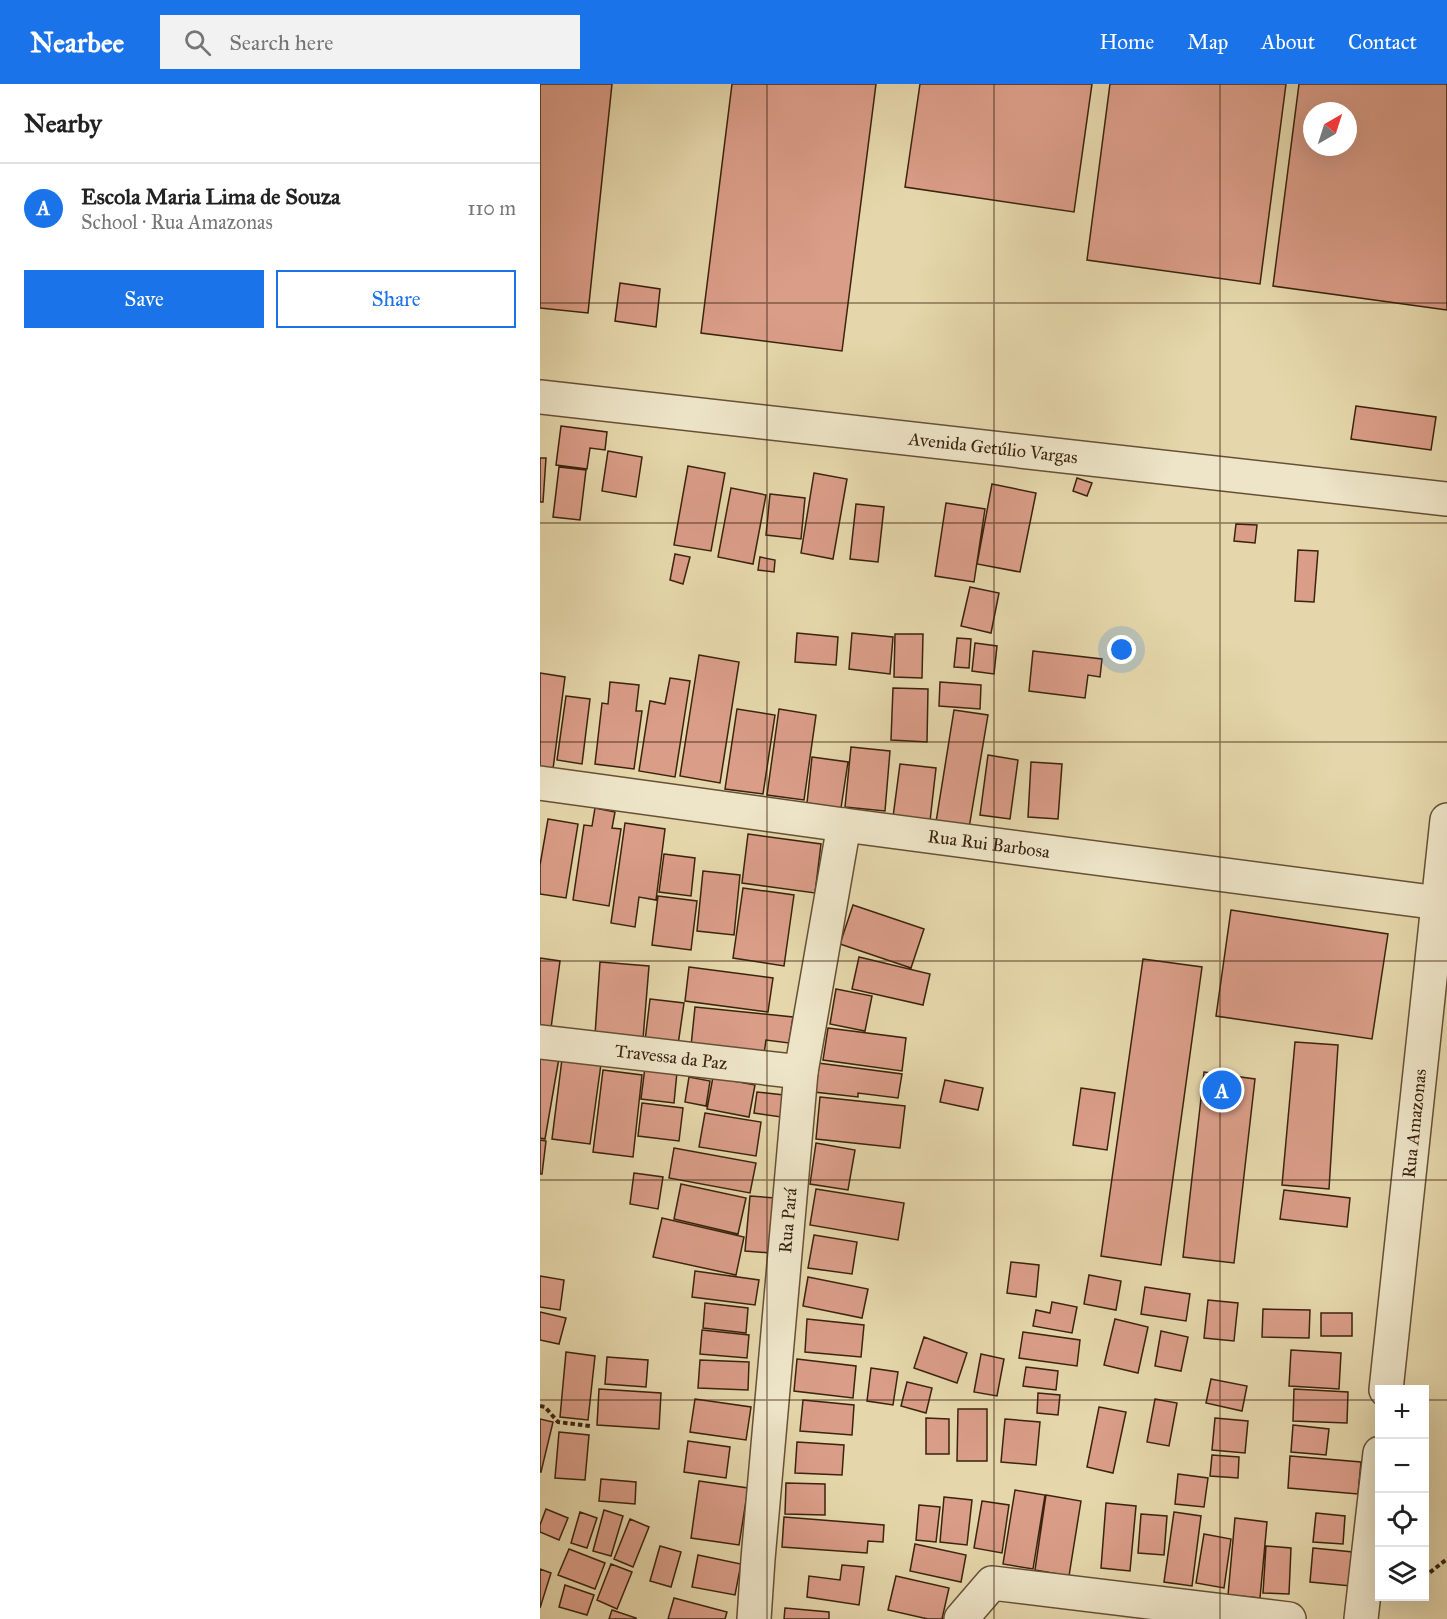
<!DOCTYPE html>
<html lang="en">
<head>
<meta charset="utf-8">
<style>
	:root { --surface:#fff; --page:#f2f2f2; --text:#222; --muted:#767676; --line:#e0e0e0; --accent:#1a73e8 }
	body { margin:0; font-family:"IM FELL Great Primer",serif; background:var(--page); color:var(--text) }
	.controls { position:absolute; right:18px; bottom:18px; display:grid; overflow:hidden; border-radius:0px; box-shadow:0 6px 24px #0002 }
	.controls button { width:54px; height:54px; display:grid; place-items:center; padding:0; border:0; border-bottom:2px solid var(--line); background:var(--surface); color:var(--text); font:30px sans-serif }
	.compass { position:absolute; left:763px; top:18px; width:54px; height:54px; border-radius:50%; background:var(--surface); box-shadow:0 6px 24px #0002; rotate:39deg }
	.you { position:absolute; left:582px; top:566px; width:21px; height:21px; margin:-15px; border:4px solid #fff; border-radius:50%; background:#1a73e8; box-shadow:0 0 0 9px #1a73e833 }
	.badge { display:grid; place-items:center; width:39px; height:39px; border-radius:50%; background:var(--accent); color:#fff; font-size:20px; font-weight:700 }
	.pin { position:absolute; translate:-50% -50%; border:3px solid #fff; box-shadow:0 2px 6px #0006 }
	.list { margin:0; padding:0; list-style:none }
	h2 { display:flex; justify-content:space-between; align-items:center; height:78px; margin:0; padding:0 24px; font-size:26px }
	h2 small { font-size:20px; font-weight:400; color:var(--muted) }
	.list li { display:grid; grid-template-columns:39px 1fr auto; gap:18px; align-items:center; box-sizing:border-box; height:90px; padding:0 24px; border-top:2px solid var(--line) }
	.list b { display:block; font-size:22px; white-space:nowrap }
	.list p { margin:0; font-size:20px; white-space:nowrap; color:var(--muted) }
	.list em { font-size:20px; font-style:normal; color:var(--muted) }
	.actions { display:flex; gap:12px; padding:18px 24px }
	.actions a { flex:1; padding:14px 0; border:2px solid var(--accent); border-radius:0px; text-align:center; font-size:21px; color:var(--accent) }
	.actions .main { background:var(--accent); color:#fff }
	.icon { flex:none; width:33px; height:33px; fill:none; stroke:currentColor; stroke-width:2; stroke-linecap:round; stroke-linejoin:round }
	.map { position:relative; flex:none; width:907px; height:1535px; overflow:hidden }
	header { display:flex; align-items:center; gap:36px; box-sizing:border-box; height:84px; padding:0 30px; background:var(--accent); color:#fff }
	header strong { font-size:28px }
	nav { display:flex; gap:33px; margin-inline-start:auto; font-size:21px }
	.search { width:420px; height:54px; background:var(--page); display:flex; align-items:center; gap:15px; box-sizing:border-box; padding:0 21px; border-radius:0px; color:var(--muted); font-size:22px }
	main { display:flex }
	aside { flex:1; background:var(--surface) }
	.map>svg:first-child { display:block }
</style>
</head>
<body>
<header>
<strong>Nearbee</strong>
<div class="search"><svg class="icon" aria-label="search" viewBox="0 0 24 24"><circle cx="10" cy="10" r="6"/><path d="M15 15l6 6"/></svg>Search here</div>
<nav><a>Home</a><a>Map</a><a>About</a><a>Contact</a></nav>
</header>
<main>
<aside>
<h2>Nearby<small></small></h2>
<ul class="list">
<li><span class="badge">A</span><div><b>Escola Maria Lima de Souza</b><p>School · Rua Amazonas</p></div><em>110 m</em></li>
</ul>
<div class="actions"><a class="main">Save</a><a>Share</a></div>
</aside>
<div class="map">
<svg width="907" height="1535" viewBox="0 0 907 1535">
	<rect width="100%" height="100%" fill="#e5d7ab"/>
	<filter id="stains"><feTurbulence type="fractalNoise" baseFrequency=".00333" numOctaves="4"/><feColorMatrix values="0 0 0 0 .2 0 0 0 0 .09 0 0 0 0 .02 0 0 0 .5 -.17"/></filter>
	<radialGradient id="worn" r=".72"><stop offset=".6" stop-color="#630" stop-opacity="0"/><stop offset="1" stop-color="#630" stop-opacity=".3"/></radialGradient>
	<path fill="#da9d88" stroke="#3b230e" stroke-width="1.5" fill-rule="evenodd" d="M0 0H72L48 229 0 224Z
		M192 0H336L302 267 161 249Z
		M380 0H552L534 128 365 103Z
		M570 0H746L720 200 547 176Z
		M759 0H907V226L733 202ZM772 27H808V63H772Z
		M80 199 120 205 116 243 75 237Z
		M816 322 896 333 891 366 811 355Z
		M21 342 67 348 65 366 50 364 47 385 16 381Z
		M68 367 102 373 96 413 62 407Z
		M0 374H6L3 418H0Z
		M148 382 185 389 171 467 134 461Z
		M19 383 46 386 40 436 13 433Z
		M274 389 307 395 293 475 261 469Z
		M537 394 552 399 547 412 533 407Z
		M452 400 496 409 480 488 437 480Z
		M191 404 226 411 213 480 178 473Z
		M230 410 265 414 261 455 226 451Z
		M406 419 445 425 434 498 395 492Z
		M316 420 344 423 338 478 310 475Z
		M696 440 717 441 715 459 694 457Z
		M758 466 778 467 774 518 755 517Z
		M135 470 150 473 143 500 130 496Z
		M220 473 235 476 234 488 218 486Z
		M430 503 459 509 451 549 421 542Z
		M257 549 298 553 296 581 255 578Z
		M312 549 353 553 350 590 309 585Z
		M355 550H383L382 594 354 593Z
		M417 554 431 555 429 584 414 583Z
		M435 559 457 562 454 590 432 587Z
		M493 567 562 575 560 593 548 591 545 614 489 607Z
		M159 571 199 578 180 699 140 692Z
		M0 589 25 593 13 685 0 683Z
		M130 594 150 597 135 693 99 687 110 617 125 620Z
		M70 598 99 601 96 627H102L94 685 55 680 62 619 68 620Z
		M400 598 441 601 440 625 399 622Z
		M353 604 388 605 387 658 351 656Z
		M26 612 50 615 42 680 17 676Z
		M197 625 235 631 223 710 185 705Z
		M239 625 276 631 264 716 227 711Z
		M414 626 448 631 429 744 396 738Z
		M311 663 350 667 345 727 305 723Z
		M448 671 478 676 470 735 440 731Z
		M272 673 308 678 301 724 267 719Z
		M491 678 522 680 518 735 488 733Z
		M360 680 396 684 390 737 353 733Z
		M55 724 75 728 72 744 81 745 69 822 33 816 44 741 52 742Z
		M8 735 38 740 26 814 0 810V781Z
		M85 739 125 745 116 816 99 813 95 843 71 839Z
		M208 750 281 760 275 809 202 799Z
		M124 770 155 774 151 812 119 808Z
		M163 787 200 791 194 851 157 847Z
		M203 804 254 811 244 882 193 874Z
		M118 812 157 817 151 866 112 861Z
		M313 821 384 845 371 884 300 860Z
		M691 826 848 850 832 955 676 932Z
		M319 873 390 890 383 921 312 905Z
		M0 874 20 877 11 944 0 942Z
		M603 875 662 883 621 1181 561 1172Z
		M60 878 109 882 103 955 55 951Z
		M149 883 233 894 228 928 145 917Z
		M296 905 332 912 325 947 290 940Z
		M110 915 144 919 138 961 105 957Z
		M155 923 253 933 249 959 226 956 224 970 151 962Z
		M288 944 366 954 362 987 283 976Z
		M755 958 798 961 789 1105 742 1101Z
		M0 971 19 974 5 1055 0 1054Z
		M22 975 61 980 50 1060 12 1055Z
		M278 979 362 990 358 1014 318 1009V1013L274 1008Z
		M105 983 137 988 134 1019 101 1015Z
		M63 986 102 991 93 1073 53 1068Z
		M664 988 715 995 694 1179 643 1173Z
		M149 993 170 997 166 1022 145 1018Z
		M173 993 215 1001 209 1033 167 1025Z
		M405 996 443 1004 438 1026 400 1018Z
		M541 1004 575 1009 567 1066 533 1061Z
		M217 1008 244 1011 241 1033 214 1029Z
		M280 1013 365 1022 360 1064 276 1055Z
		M102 1019 143 1024 139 1057 98 1052Z
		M165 1029 221 1038 216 1072 159 1063Z
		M0 1056 6 1057 2 1090H0Z
		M276 1059 315 1066 308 1106 270 1100Z
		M134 1064 216 1079 210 1109 129 1094Z
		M94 1089 123 1093 118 1125 90 1120Z
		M141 1100 206 1114 198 1150 134 1135Z
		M276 1105 364 1119 358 1156 270 1141Z
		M744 1106 810 1114 807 1143 740 1135Z
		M210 1112 235 1114 230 1169 205 1167Z
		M122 1134 204 1153 196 1191 113 1173Z
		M274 1151 317 1158 312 1190 268 1184Z
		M471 1178 499 1181 496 1213 467 1209Z
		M155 1187 219 1196 215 1221 152 1213Z
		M549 1191 581 1197 576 1226 544 1220Z
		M0 1192 24 1196 20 1226 0 1223Z
		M268 1193 328 1205 322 1234 263 1222Z
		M605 1203 650 1210 646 1237 601 1230Z
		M668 1216 698 1219 694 1257 664 1254Z
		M512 1218 537 1223 532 1249 493 1242 496 1226 510 1229Z
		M165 1219 208 1224 206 1249 163 1244Z
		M723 1225 770 1226 769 1254 722 1253Z
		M0 1228 26 1234 19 1260 0 1256Z
		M781 1229H812V1252H781Z
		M267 1235 324 1241 321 1273 265 1268Z
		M575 1235 608 1243 598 1289 564 1281Z
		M162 1246 209 1251 207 1274 160 1270Z
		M621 1247 648 1253 641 1287 615 1282Z
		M483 1248 540 1256 537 1282 479 1274Z
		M384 1253 427 1269 417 1299 374 1284Z
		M751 1266 801 1269 799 1305 749 1302Z
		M26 1268 55 1272 48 1336 20 1333Z
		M441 1270 464 1275 457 1312 434 1308Z
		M67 1273 108 1276 106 1303 65 1300Z
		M257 1275 316 1282 313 1314 254 1307Z
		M160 1276 209 1278 208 1306 158 1304Z
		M486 1283 518 1287 516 1306 483 1302Z
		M331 1284 358 1288 353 1321 327 1317Z
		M671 1295 707 1302 702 1327 666 1319Z
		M367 1298 392 1304 386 1329 361 1322Z
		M59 1305 121 1309 119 1345 57 1341Z
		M754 1305 808 1308 807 1339 753 1337Z
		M498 1309 520 1311 518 1331 497 1329Z
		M155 1315 211 1323 206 1356 150 1348Z
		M615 1315 637 1319 629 1362 607 1358Z
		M263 1316 314 1321 312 1351 260 1347Z
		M559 1323 586 1328 573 1389 547 1383Z
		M418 1325H447V1377H417Z
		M386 1334 409 1335V1370H386Z
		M675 1334 708 1337 705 1369 672 1366Z
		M0 1335 13 1338 1 1388H0Z
		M465 1335 500 1338 496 1381 461 1378Z
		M753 1341 789 1345 786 1371 751 1368Z
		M19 1348 49 1351 45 1396 15 1394Z
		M148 1357 190 1363 186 1394 144 1388Z
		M257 1358 304 1361 302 1391 255 1389Z
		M672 1371 699 1373 698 1394 670 1392Z
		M750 1372 821 1378 818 1410 748 1404Z
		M638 1390 668 1394 664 1423 635 1420Z
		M61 1395 96 1398 95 1420 59 1417Z
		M159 1397 208 1404 199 1461 151 1454Z
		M246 1399 285 1400V1431L245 1430Z
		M475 1406 505 1411 493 1485 463 1480Z
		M506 1411 541 1417 529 1492 495 1486Z
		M404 1413 432 1416 427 1461 400 1458Z
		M442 1417 469 1421 462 1469 434 1464Z
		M566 1419 596 1422 590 1487 561 1484Z
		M379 1421 400 1423 396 1458 376 1456Z
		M6 1425 28 1434 19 1456 0 1448V1441Z
		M64 1426 83 1432 71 1472 53 1467Z
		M40 1428 57 1434 47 1464 31 1459Z
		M634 1428 661 1432 652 1502 624 1498Z
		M776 1429 805 1432 803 1460 773 1458Z
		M601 1430 627 1432 624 1471 598 1469Z
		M244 1433 344 1441 343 1458 328 1457 327 1469 242 1463Z
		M695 1434 727 1438 720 1514 688 1511Z
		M90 1435 109 1443 93 1483 74 1475Z
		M664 1450 691 1455 684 1504 656 1499Z
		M375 1460 426 1471 421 1498 370 1487Z
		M120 1462 141 1468 131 1503 110 1497Z
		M726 1462 751 1464 749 1510 723 1509Z
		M773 1464 813 1468 811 1502 770 1498Z
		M29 1465 65 1479 55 1505 18 1491Z
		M158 1471 201 1480 195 1511 152 1503Z
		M71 1480 92 1488 77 1525 57 1516Z
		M302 1481 324 1483 319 1521 267 1513 269 1492 300 1496Z
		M0 1485 11 1489 0 1524Z
		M356 1492 409 1504 402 1535H388L348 1526Z
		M25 1501 54 1511 47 1531 19 1523Z
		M134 1514 187 1528 185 1535H128Z
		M245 1524 289 1528V1535H244Z
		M72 1526 96 1534V1535H69Z"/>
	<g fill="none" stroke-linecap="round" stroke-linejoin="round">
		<g stroke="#665035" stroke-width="36">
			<g id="minor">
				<path id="s1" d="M0 313 907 415"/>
				<path id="s2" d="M0 699 304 741 899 819"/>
				<path id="s3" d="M0 958 261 988"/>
				<path id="s4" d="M846 1306 907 736"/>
				<path id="s5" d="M214 1535 218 1475 261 988 304 741"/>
				<path d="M421 1535 452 1499 749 1535"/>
				<path d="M821 1535 840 1369"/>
			</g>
		</g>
		<path stroke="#3b230e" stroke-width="4" stroke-dasharray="4.5 3" stroke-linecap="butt" d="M0 1322 5 1323 18 1338 50 1342
			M884 1493 907 1475"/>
		<use href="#minor" stroke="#eee5c8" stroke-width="33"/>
	</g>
	<path fill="none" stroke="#3b230e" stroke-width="1.5" stroke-opacity="0.55" d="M227 0V1535M454 0V1535M680 0V1535M0 219H907M0 439H907M0 658H907M0 877H907M0 1096H907M0 1316H840M884 1316H907"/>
	<g text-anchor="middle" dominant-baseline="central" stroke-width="6" stroke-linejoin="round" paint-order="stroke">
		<g font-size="18" fill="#3b230e" stroke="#eee5c8">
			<text stroke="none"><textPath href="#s1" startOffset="456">Avenida Getúlio Vargas</textPath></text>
			<text stroke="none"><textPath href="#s2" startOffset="453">Rua Rui Barbosa</textPath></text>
			<text stroke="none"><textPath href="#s3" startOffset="132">Travessa da Paz</textPath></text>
			<text stroke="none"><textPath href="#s4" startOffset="268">Rua Amazonas</textPath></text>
			<text stroke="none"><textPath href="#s5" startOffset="400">Rua Pará</textPath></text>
		</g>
	</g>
	<rect width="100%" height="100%" filter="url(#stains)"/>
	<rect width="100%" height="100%" fill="url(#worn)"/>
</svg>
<div class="controls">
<button>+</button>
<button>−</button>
<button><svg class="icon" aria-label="locate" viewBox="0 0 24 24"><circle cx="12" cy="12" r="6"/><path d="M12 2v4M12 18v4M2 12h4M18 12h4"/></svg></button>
<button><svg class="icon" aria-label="layers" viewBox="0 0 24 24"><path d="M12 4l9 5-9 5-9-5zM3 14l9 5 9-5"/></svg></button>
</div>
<svg class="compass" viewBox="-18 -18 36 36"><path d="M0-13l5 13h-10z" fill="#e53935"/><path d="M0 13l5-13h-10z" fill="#767676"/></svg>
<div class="you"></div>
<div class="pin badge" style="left:682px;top:1006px">A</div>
</div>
</main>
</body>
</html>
